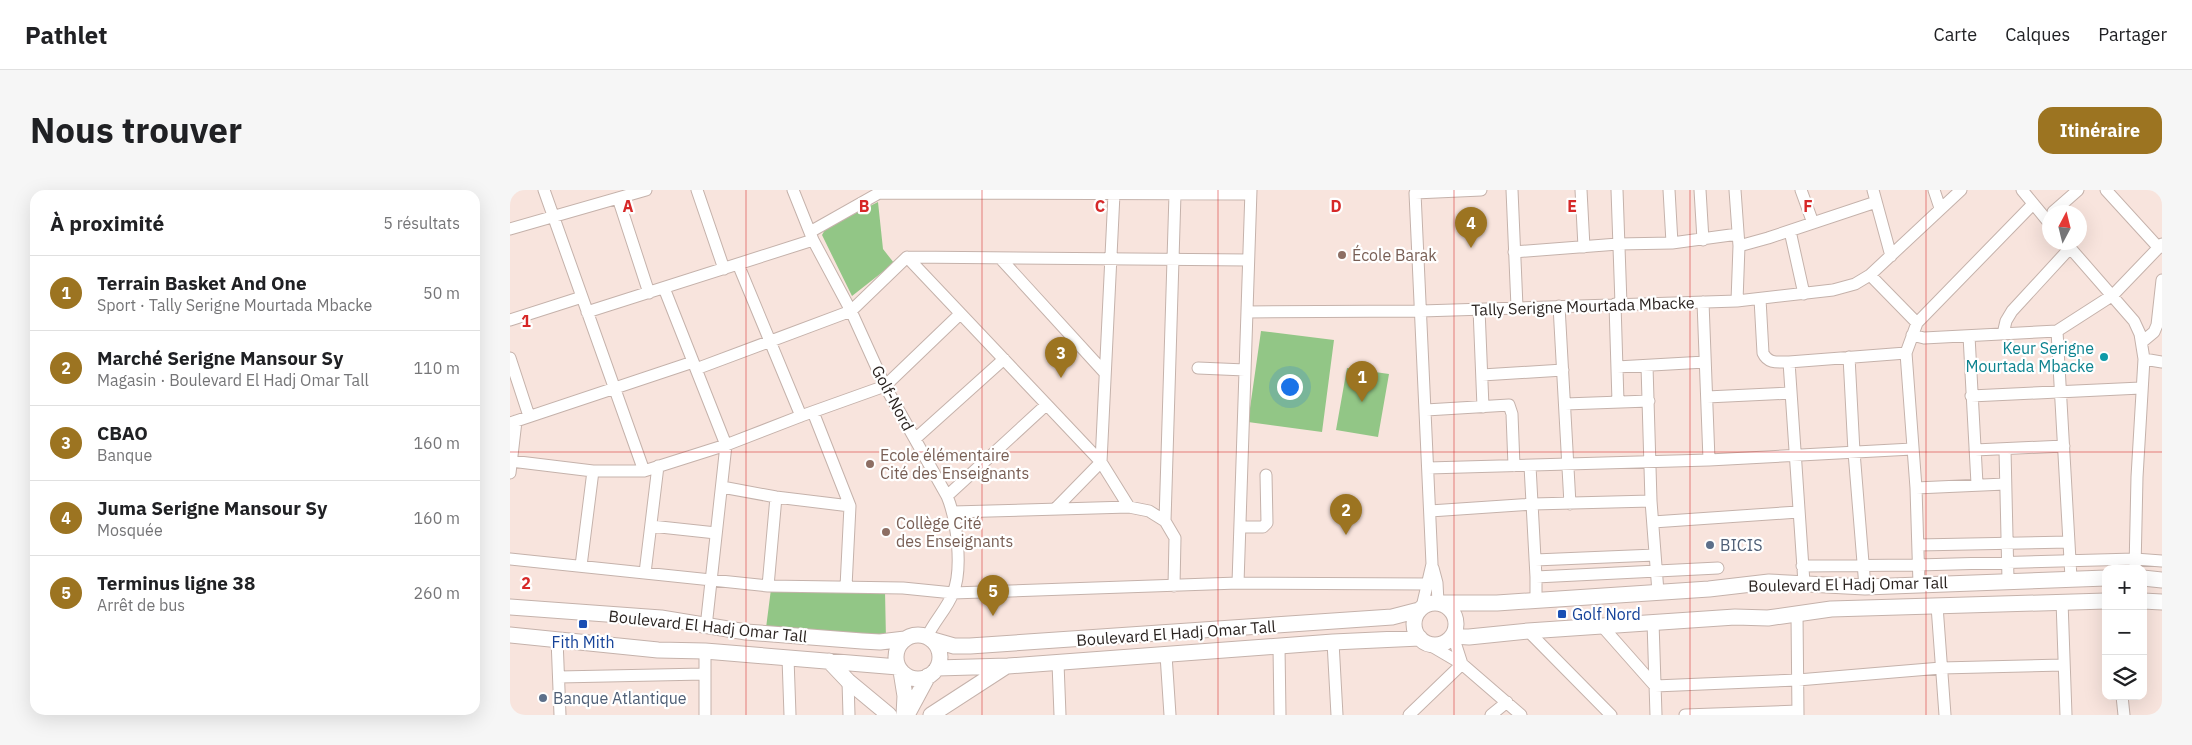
<!DOCTYPE html>
<html lang="fr">
<head>
<meta charset="utf-8">
<style>
	:root { --surface:#fff; --page:#f6f6f6; --text:#202124; --muted:#757577; --line:#e0e0e0; --accent:#9c7421 }
	body { margin:0; font-family:"IBM Plex Sans",sans-serif; background:var(--page); color:var(--text) }
	.controls { position:absolute; right:15px; bottom:15px; display:grid; overflow:hidden; border-radius:10px; box-shadow:0 5px 20px #0002 }
	.controls button { width:45px; height:45px; display:grid; place-items:center; padding:0; border:0; border-bottom:1px solid var(--line); background:var(--surface); color:var(--text); font:25px sans-serif }
	.compass { position:absolute; left:1532px; top:15px; width:45px; height:45px; border-radius:50%; background:var(--surface); box-shadow:0 5px 20px #0002; rotate:7deg }
	.you { position:absolute; left:779px; top:196px; width:18px; height:18px; margin:-12px; border:4px solid #fff; border-radius:50%; background:#1a73e8; box-shadow:0 0 0 8px #1a73e833 }
	.badge { display:grid; place-items:center; width:32px; height:32px; border-radius:50%; background:var(--accent); color:#fff; font-size:16px; font-weight:700 }
	.pin { position:absolute; translate:-50% -41px; filter:drop-shadow(0 1px 2px #0008) }
	.pin::after { content:''; position:absolute; top:26px; width:18px; height:15px; background:inherit; clip-path:polygon(0 0,100% 0,50% 100%) }
	.list { margin:0; padding:0; list-style:none }
	h2 { display:flex; justify-content:space-between; align-items:center; height:65px; margin:0; padding:0 20px; font-size:21px }
	h2 small { font-size:16px; font-weight:400; color:var(--muted) }
	.list li { display:grid; grid-template-columns:32px 1fr auto; gap:15px; align-items:center; box-sizing:border-box; height:75px; padding:0 20px; border-top:1px solid var(--line) }
	.list b { display:block; font-size:19px; white-space:nowrap }
	.list p { margin:0; font-size:16px; white-space:nowrap; color:var(--muted) }
	.list em { font-size:16px; font-style:normal; color:var(--muted) }
	.icon { flex:none; width:28px; height:28px; fill:none; stroke:currentColor; stroke-width:2; stroke-linecap:round; stroke-linejoin:round }
	.map { position:relative; flex:none; width:1652px; height:525px; overflow:hidden; border-radius:15px }
	header { display:flex; align-items:center; gap:30px; box-sizing:border-box; height:70px; padding:0 25px; background:var(--surface); border-bottom:1px solid var(--line) }
	header strong { font-size:24px }
	nav { display:flex; gap:28px; margin-inline-start:auto; font-size:18px }
	.intro { display:flex; align-items:center; justify-content:space-between; box-sizing:border-box; height:120px; padding:0 30px }
	h1 { margin:0; font-size:35px }
	.button { padding:12px 22px; border-radius:15px; background:var(--accent); color:#fff; font-size:18px; font-weight:700 }
	main { display:flex; gap:30px; padding:0 30px }
	aside { flex:1; background:var(--surface); border-radius:15px; box-shadow:0 5px 20px #0002 }
	.map>svg:first-child { display:block }
</style>
</head>
<body>
<header>
<strong>Pathlet</strong>
<nav><a>Carte</a><a>Calques</a><a>Partager</a></nav>
</header>
<div class="intro"><h1>Nous trouver</h1><a class="button">Itinéraire</a></div>
<main>
<aside>
<h2>À proximité<small>5 résultats</small></h2>
<ul class="list">
<li><span class="badge">1</span><div><b>Terrain Basket And One</b><p>Sport · Tally Serigne Mourtada Mbacke</p></div><em>50 m</em></li>
<li><span class="badge">2</span><div><b>Marché Serigne Mansour Sy</b><p>Magasin · Boulevard El Hadj Omar Tall</p></div><em>110 m</em></li>
<li><span class="badge">3</span><div><b>CBAO</b><p>Banque</p></div><em>160 m</em></li>
<li><span class="badge">4</span><div><b>Juma Serigne Mansour Sy</b><p>Mosquée</p></div><em>160 m</em></li>
<li><span class="badge">5</span><div><b>Terminus ligne 38</b><p>Arrêt de bus</p></div><em>260 m</em></li>
</ul>
</aside>
<div class="map">
<svg width="1652" height="525" viewBox="0 0 1652 525">
	<rect width="100%" height="100%" fill="#f8e4dd"/>
	<path fill="#92c686" d="M368 12 373 59 384 73 342 106 312 45 316 38Z
		M751 141 824 150 812 242 738 232Z
		M837 178 879 184 868 247 826 240Z
		M261 399 375 401 376 450 256 438Z"/>
	<g fill="none" stroke-linecap="round" stroke-linejoin="round">
		<g stroke="#c5b2ab" stroke-width="13">
			<path id="minor" d="M34 0 134 281
				M187 0 214 79
				M283 0 303 50 341 121 375 196 437 306C447 330 453 379 443 403 437 419 424 431 417 447
				M1002 0 1007 117
				M1071 0 1074 57
				M1107 0 1111 114
				M1159 0 1162 53
				M1190 0 1193 50
				M1225 0 1229 56 1227 111
				M1291 0 1303 33
				M1363 0 1381 66
				M1424 0 1430 18
				M1512 0 1540 34
				M1596 0 1649 58
				M108 8 139 103
				M1543 22 1568 0
				M0 39 136 0
				M1280 41 1294 104
				M300 42 369 3 740 4
				M1555 52 1624 131 1630 144 1634 169 1627 287 1625 379
				M1229 56 1258 48 1366 12
				M1004 62 1108 54 1162 53 1228 44
				M397 67 591 272 619 317
				M490 68 595 183
				M228 74 291 226
				M1360 85 1407 133
				M154 98 216 255 196 437
				M1250 109 1253 163C1258 174 1268 172 1279 172L1396 163
				M1193 112 1199 270
				M1105 114 1108 212
				M1049 116 1060 314
				M969 119 973 217
				M77 122 303 50
				M737 122 911 121 1227 111 1323 100 1345 94 1360 85 1451 0
				M0 130 72 107
				M1547 141 1561 388
				M1493 144 1496 131 1502 121 1560 58
				M1402 145 1414 148 1547 141 1603 105 1652 54
				M1459 146 1467 294
				M1632 152 1644 142 1647 135 1652 90
				M1339 167 1344 262 1355 397
				M0 168 19 226
				M1634 169 1652 172
				M1279 172 1294 393
				M1137 176 1141 311 1148 402
				M1107 177 1195 172
				M688 178 735 180
				M186 179 341 121 397 67 738 70
				M972 185 1053 180
				M1461 206 1631 198
				M1197 207 1281 203
				M1055 214 1139 211
				M916 220 999 215 1002 224 1004 276
				M303 222 340 316 336 397
				M0 233 183 172
				M405 249 494 169
				M1465 260 1554 256
				M1495 260 1498 390
				M1 271 83 281H134L216 255 291 226 375 196 450 124
				M1020 276 1026 387V410
				M918 278 1199 270 1402 259
				M0 283 6 231
				M212 297 266 307 340 316
				M1406 298 1495 294
				M437 306 536 215
				M545 319 591 272 604 4
				M920 321 1023 314 1141 311
				M443 322 619 317 639 321 655 331
				M1143 332 1288 322
				M141 336 206 343
				M730 337H753L757 333 756 285
				M1408 355 1559 352
				M0 369 258 396 393 398 443 403 728 393 918 394
				M1025 370 1145 365
				M71 376 83 281
				M1292 376 1408 375 1625 369 1652 371
				M923 378 927 393 928 412
				M135 383 148 276
				M1026 387 1208 378
				M728 393 741 0
				M1409 394 1406 298 1396 163 1407 133 1523 14
				M258 396 266 307
				M664 396 665 348 655 331 665 4
				M1552 411 1556 525
				M1427 416 1435 525
				M912 417 922 374 905 3 971 0
				M1287 425 1288 525
				M1143 432 1146 525
				M1091 435 1145 496 1288 490 1431 478 1553 475
				M1018 441 1101 525
				M943 446 952 474
				M47 449 50 525
				M823 452 827 525
				M918 454 952 474 1011 525
				M769 457 770 525
				M195 461V525
				M656 465 660 525
				M278 468 280 525
				M548 473 550 525
				M49 487 194 484
				M338 491 339 525
				M1612 506 1614 525
				M899 525 952 474
				M981 525 997 512
				M1175 525 1288 521"/>
		</g>
		<g stroke="#c5b2ab" stroke-width="17">
			<path id="major" d="M1633 388 1652 390
				M1633 411 1652 412
				M904 434a21 21 0 1 1 42 0a21 21 0 1 1-42 0Z
				M932 413H987L1199 399 1259 392 1355 397 1596 388
				M0 417 151 428 236 442 352 451 370 452 395 449
				M0 445 148 460 195 461 388 477
				M386 467a22 22 0 1 1 44 0a22 22 0 1 1-44 0Z
				M943 446 959 447 1018 441 1225 427 1258 428 1321 419 1596 411
				M423 450 444 456H460L882 427 909 420
				M319 471 338 491 379 525
				M427 478 498 476 823 452 910 448
				M391 481 395 506 394 525
				M397 525 418 486
				M421 525 495 477"/>
		</g>
		<use href="#minor" stroke="#fff" stroke-width="11"/>
		<use href="#major" stroke="#fff" stroke-width="15"/>
	</g>
	<path fill="none" stroke="#d62828" stroke-width="1" stroke-opacity="0.55" d="M236 0V525M472 0V525M708 0V525M944 0V525M1180 0V525M1416 0V525M0 262H1652"/>
	<g fill="#8d6e63" stroke="#fff" stroke-width="2">
		<circle cx="832" cy="65" r="5"/>
		<circle cx="360" cy="274" r="5"/>
		<circle cx="376" cy="342" r="5"/>
	</g>
	<circle fill="#0f9aa8" stroke="#fff" stroke-width="2" cx="1594" cy="167" r="5"/>
	<g fill="#5c6f8a" stroke="#fff" stroke-width="2">
		<circle cx="1200" cy="355" r="5"/>
		<circle cx="33" cy="508" r="5"/>
	</g>
	<g fill="#1a4fb4" stroke="#fff" stroke-width="2">
		<rect x="1047" y="419" width="10" height="10" rx="2.5"/>
		<rect x="68" y="429" width="10" height="10" rx="2.5"/>
	</g>
	<g text-anchor="middle" dominant-baseline="central" stroke-width="4.5" stroke-linejoin="round" paint-order="stroke">
		<g font-size="16" fill="#785e54" stroke="#fff" text-anchor="start">
			<text x="842" y="65">École Barak</text>
			<text x="370" y="265">Ecole élémentaire<tspan x="370" dy="18">Cité des Enseignants</tspan></text>
			<text x="386" y="333">Collège Cité<tspan x="386" dy="18">des Enseignants</tspan></text>
		</g>
		<g font-size="16" fill="#2b2421" stroke="#fff">
			<text transform="translate(1073 116) rotate(-2)">Tally Serigne Mourtada Mbacke</text>
			<text transform="translate(383 208) rotate(62)">Golf-Nord</text>
			<text transform="translate(1338 394) rotate(-1)">Boulevard El Hadj Omar Tall</text>
			<text transform="translate(198 436) rotate(6)">Boulevard El Hadj Omar Tall</text>
			<text transform="translate(666 443) rotate(-4)">Boulevard El Hadj Omar Tall</text>
		</g>
		<g font-size="16" fill="#0d838f" stroke="#fff" text-anchor="end">
			<text x="1584" y="158">Keur Serigne<tspan x="1584" dy="18">Mourtada Mbacke</tspan></text>
		</g>
		<g font-size="16" fill="#4e5e75" stroke="#fff" text-anchor="start">
			<text x="1210" y="355">BICIS</text>
			<text x="43" y="508">Banque Atlantique</text>
		</g>
		<g font-size="16" fill="#164399" stroke="#fff" text-anchor="start">
			<text x="1062" y="424">Golf Nord</text>
			<text x="73" y="452" text-anchor="middle">Fith Mith</text>
		</g>
	</g>
	<g font-size="16" text-anchor="middle" font-weight="bold" fill="#d62828" stroke="#fff" stroke-width="4.5" stroke-linejoin="round" paint-order="stroke">
		<text x="118" y="22">A</text>
		<text x="354" y="22">B</text>
		<text x="590" y="22">C</text>
		<text x="826" y="22">D</text>
		<text x="1062" y="22">E</text>
		<text x="1298" y="22">F</text>
		<text x="16" y="137">1</text>
		<text x="16" y="399">2</text>
	</g>
</svg>
<div class="controls">
<button>+</button>
<button>−</button>
<button><svg class="icon" aria-label="layers" viewBox="0 0 24 24"><path d="M12 4l9 5-9 5-9-5zM3 14l9 5 9-5"/></svg></button>
</div>
<svg class="compass" viewBox="-18 -18 36 36"><path d="M0-13l5 13h-10z" fill="#e53935"/><path d="M0 13l5-13h-10z" fill="#757577"/></svg>
<div class="you"></div>
<div class="pin badge" style="left:852px;top:212px">1</div>
<div class="pin badge" style="left:836px;top:345px">2</div>
<div class="pin badge" style="left:551px;top:188px">3</div>
<div class="pin badge" style="left:961px;top:58px">4</div>
<div class="pin badge" style="left:483px;top:426px">5</div>
</div>
</main>
</body>
</html>
